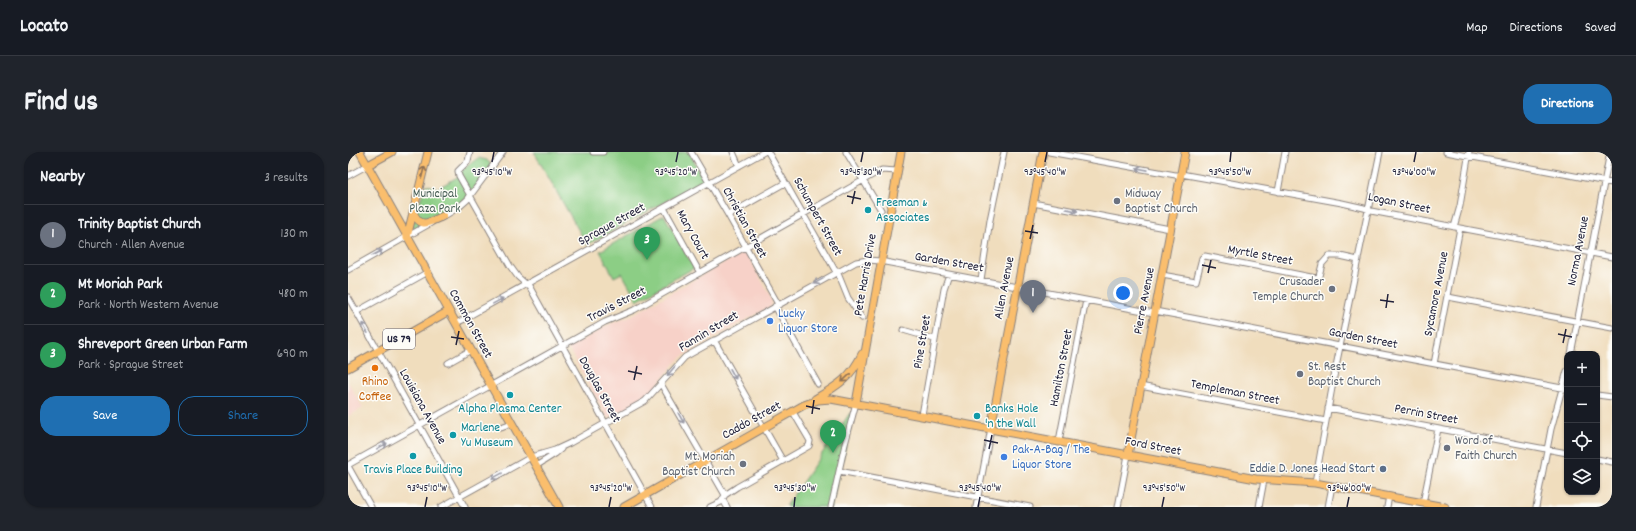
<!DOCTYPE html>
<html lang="en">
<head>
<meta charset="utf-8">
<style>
	:root { --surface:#171b24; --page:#20242c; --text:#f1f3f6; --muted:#9ea1a6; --line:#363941; --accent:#1f6fb2 }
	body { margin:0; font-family:Dekko,sans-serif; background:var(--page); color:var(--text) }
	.controls { position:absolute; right:12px; bottom:12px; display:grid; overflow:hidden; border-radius:8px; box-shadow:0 1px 3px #0004 }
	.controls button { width:36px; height:36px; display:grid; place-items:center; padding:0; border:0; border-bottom:1px solid var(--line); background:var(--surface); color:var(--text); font:20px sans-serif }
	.you { position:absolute; left:775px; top:141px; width:14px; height:14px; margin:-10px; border:3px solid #fff; border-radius:50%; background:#1a73e8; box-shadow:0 0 0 6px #1a73e833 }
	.badge { display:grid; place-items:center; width:26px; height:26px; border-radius:50%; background:var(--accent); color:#fff; font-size:13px; font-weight:700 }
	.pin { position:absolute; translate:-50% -33px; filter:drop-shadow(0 1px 2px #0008) }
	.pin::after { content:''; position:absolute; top:21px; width:14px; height:12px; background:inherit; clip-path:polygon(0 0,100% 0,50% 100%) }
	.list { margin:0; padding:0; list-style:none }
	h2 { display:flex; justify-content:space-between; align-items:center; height:52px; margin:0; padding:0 16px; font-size:17px }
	h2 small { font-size:13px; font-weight:400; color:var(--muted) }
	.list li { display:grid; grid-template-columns:26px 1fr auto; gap:12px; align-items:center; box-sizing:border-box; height:60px; padding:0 16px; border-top:1px solid var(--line) }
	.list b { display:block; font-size:15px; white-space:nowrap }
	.list p { margin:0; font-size:13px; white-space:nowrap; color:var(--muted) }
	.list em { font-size:13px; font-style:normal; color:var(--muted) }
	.actions { display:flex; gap:8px; padding:12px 16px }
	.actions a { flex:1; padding:9px 0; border:1px solid var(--accent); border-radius:16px; text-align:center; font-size:14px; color:var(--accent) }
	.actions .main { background:var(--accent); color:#fff }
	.icon { flex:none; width:22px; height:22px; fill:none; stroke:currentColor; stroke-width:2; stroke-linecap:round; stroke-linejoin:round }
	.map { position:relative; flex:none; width:1264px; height:355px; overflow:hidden; border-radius:16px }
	header { display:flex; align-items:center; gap:24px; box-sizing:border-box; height:56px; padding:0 20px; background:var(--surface); border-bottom:1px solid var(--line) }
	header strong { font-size:19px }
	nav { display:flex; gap:22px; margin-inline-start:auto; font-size:14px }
	.intro { display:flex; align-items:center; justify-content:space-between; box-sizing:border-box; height:96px; padding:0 24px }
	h1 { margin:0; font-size:28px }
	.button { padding:10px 18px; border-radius:16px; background:var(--accent); color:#fff; font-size:14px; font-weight:700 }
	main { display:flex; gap:24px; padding:0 24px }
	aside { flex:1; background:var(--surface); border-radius:16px; box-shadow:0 1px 3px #0004 }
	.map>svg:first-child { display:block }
</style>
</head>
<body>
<header>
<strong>Locato</strong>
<nav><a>Map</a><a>Directions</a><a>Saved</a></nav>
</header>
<div class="intro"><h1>Find us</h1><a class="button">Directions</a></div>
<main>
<aside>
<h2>Nearby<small>3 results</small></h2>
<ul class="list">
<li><span class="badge" style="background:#6b7280">1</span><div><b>Trinity Baptist Church</b><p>Church · Allen Avenue</p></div><em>130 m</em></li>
<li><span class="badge" style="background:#2e9e5b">2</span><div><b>Mt Moriah Park</b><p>Park · North Western Avenue</p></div><em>480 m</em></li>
<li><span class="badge" style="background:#2e9e5b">3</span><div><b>Shreveport Green Urban Farm</b><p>Park · Sprague Street</p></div><em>690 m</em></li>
</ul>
<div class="actions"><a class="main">Save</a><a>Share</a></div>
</aside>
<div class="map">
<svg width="1264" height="355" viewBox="0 0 1264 355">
	<rect width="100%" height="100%" fill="#fdfcf7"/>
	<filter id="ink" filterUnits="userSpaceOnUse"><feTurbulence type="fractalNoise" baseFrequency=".025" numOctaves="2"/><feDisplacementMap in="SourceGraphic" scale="8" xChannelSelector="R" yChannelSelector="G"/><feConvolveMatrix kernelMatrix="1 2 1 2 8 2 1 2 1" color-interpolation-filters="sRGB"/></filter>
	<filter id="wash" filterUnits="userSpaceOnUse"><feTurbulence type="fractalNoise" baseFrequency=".012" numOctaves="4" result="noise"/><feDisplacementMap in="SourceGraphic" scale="16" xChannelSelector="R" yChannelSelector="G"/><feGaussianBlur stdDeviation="0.9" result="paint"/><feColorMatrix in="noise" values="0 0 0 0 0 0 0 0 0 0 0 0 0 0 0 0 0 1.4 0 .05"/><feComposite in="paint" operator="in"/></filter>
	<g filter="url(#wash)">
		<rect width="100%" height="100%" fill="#f0ddbd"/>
		<path fill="#f7d1c8" d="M395 100 399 101 424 148 423 154 348 196 331 207 298 246 262 266 259 265 220 196 264 171 279 166Z
			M0 230 15 256 0 264Z"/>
		<path fill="#8cce85" stroke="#577860" d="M186 0H341L356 28 239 93Z
			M130 6 139 8 144 14 111 55 70 76H65L64 69 78 33 90 36 113 23 114 18Z
			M316 63 346 116 289 148 274 121 266 125 252 99Z
			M502 261 505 264 483 355H439L438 354Z"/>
	</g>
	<g filter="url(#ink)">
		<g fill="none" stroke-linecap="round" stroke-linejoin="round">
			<g stroke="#89807c" stroke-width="7">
				<path id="minor" d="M122 0 120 9 110 19 111 24 162 114 170 125 179 133
					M245 0H255
					M343 0 380 63 430 152
					M385 0 391 14
					M420 0 488 120
					M498 0 533 58
					M701 0 833 24
					M1098 0 1264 31
					M833 22 994 51 1016 56 1023 59 1264 105
					M0 24 20 13
					M930 40 937 0
					M685 51 822 77
					M316 56 352 121
					M380 63 437 31
					M93 66 111 55 119 48 155 0
					M1106 75 1112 54 1121 0
					M0 118 83 71
					M489 119 500 146 514 166
					M814 123 848 129 854 106 857 104 968 126 971 124 974 112 981 104H992L1010 108
					M633 128 642 68 656 0
					M180 132 304 355
					M0 145 117 355
					M1100 145 1264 176
					M427 154 470 232
					M807 159 1219 237
					M8 160 80 120
					M121 164 416 0
					M108 171 119 166
					M555 178 586 187
					M366 188 435 309
					M1223 202 1262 0
					M100 211 123 198
					M1086 212 1112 76
					M313 232 377 343
					M792 234 978 269
					M1249 243 1264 245
					M980 256 1219 301
					M574 263 596 137 601 122
					M153 275 164 271
					M711 289 738 148
					M1249 307 1264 310
					M0 313 257 170 286 158 528 21 534 18 549 19
					M0 314 23 355
					M188 314 207 302 213 297
					M491 319 682 355
					M967 331 987 219 1032 0
					M375 348 379 355
					M1075 351 1090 277
					M93 355 183 305 207 298 222 291 297 249 337 205 508 110 520 108 532 109 806 161
					M362 355 373 350 377 343 389 335 461 294 462 289 445 260
					M483 355 497 292 508 251
					M628 355 643 276
					M770 355 780 303
					M911 355 916 328
					M980 355 984 334
					M1039 355 1041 344
					M1188 355 1203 277 1219 219"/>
			</g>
			<g stroke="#89807c" stroke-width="9">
				<path id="major" d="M12 0 211 355
					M20 13 44 0
					M65 60C73 78 81 70 95 64
					M59 85 80 0
					M0 216 101 159
					M467 247C489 234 503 226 514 202
					M508 251 553 0
					M643 276 695 0
					M780 303 837 0
					M276 355 456 253 470 248 483 247 908 327 967 331 1097 355"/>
			</g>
			<use href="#minor" stroke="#fff" stroke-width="5"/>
			<use href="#major" stroke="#fabe6d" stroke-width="7"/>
		</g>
		<defs><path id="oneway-shaft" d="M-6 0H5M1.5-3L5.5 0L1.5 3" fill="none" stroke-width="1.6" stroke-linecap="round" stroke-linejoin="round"/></defs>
		<g stroke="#9c9ca7">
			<use href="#oneway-shaft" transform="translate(794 17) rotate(-169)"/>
			<use href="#oneway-shaft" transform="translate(724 58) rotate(11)"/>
			<use href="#oneway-shaft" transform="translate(29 101) rotate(-29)"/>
			<use href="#oneway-shaft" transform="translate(471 129) rotate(151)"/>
			<use href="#oneway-shaft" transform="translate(150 149) rotate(-29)"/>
			<use href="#oneway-shaft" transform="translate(17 176) rotate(-119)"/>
			<use href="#oneway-shaft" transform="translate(323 219) rotate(130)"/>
			<use href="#oneway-shaft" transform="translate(385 222) rotate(61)"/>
			<use href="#oneway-shaft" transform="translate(333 266) rotate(61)"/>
			<use href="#oneway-shaft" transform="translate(34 294) rotate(-29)"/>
			<use href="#oneway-shaft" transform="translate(149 324) rotate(151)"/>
		</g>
		<g stroke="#8e7054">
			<use href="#oneway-shaft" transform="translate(75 20) rotate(-76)"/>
			<use href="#oneway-shaft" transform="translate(498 226) rotate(136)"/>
		</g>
	</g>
	<path fill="none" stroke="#22223b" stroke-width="1.5" d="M144 10 146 0M328 10 330 0M513 10 515 0M697 10 699 0M882 10 883 0M1066 10 1068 0M499 44 513 47M504 52 507 39M677 79 690 81M682 87 685 73M854 113 868 116M860 121 863 108M1032 148 1046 150M1038 156 1040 142M1210 182 1224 185M103 185 116 187M1215 191 1218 177M108 193 111 179M280 219 294 222M286 228 289 214M458 254 472 257M464 262 466 248M636 288 650 291M641 297 644 283M77 355 79 345M261 355 263 345M446 355 447 345M630 355 632 345M814 355 816 345M999 355 1001 345"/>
	<g fill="#6b7280" stroke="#fdfcf7" stroke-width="1.5">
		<circle cx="769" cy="49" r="4"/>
		<circle cx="984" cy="137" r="4"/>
		<circle cx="952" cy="222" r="4"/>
		<circle cx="1099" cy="296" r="4"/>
		<circle cx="395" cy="312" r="4"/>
	</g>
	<g fill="#0f9aa8" stroke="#fdfcf7" stroke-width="1.5">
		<circle cx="520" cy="58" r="4"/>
		<circle cx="162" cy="243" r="4"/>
		<circle cx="629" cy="264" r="4"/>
		<circle cx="105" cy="283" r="4"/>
		<circle cx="65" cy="304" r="4"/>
	</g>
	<g fill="#3f7fe0" stroke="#fdfcf7" stroke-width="1.5">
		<circle cx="422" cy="169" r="4"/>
		<circle cx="656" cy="305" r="4"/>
	</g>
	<circle fill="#e8710a" stroke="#fdfcf7" stroke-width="1.5" cx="27" cy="216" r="4"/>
	<circle fill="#5c6f8a" stroke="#fdfcf7" stroke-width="1.5" cx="1035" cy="317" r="4"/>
	<g text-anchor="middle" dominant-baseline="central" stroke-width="3" stroke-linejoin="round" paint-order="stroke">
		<rect fill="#fdfcf7" stroke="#646373" stroke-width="1" x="35" y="177" width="32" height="20" rx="3"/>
		<g font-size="12" font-weight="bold" fill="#22223b">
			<text x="51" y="187">US 79</text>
		</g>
		<g font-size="13" fill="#475e55" stroke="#fdfcf7">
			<text x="87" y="42">Municipal<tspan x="87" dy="15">Plaza Park</tspan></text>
		</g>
		<g font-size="13" fill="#5b616d" stroke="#fdfcf7" text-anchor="start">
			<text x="777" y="42">Midway<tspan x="777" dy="15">Baptist Church</tspan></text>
			<text x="976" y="130" text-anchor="end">Crusader<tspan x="976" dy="15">Temple Church</tspan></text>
			<text x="960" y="215">St. Rest<tspan x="960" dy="15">Baptist Church</tspan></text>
			<text x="1107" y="289">Word of<tspan x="1107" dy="15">Faith Church</tspan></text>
			<text x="387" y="305" text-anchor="end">Mt. Moriah<tspan x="387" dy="15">Baptist Church</tspan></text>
		</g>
		<g font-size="13" fill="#0d838f" stroke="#fdfcf7" text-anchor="start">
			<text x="528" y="51">Freeman &amp;<tspan x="528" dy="15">Associates</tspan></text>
			<text x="162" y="257" text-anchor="middle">Alpha Plasma Center</text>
			<text x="637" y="257">Banks Hole<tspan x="637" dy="15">'n the Wall</tspan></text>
			<text x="113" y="276">Marlene<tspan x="113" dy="15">Yu Museum</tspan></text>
			<text x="65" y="318" text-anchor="middle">Travis Place Building</text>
		</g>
		<g font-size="13" fill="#22223b" stroke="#fdfcf7">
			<text transform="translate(1051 52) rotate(12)">Logan Street</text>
			<text transform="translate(469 65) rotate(61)">Schumpert Street</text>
			<text transform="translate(396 71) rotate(61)">Christian Street</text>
			<text transform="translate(264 73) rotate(-29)">Sprague Street</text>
			<text transform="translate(344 83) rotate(61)">Mary Court</text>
			<text transform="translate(1231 99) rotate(-79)">Norma Avenue</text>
			<text transform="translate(912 104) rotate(11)">Myrtle Street</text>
			<text transform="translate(601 111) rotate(10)">Garden Street</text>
			<text transform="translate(518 123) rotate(-80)">Pete Harris Drive</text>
			<text transform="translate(657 136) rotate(-79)">Allen Avenue</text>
			<text transform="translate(1089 142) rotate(-79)">Sycamore Avenue</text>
			<text transform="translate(797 149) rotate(-79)">Pierre Avenue</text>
			<text transform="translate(269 153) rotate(-27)">Travis Street</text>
			<text transform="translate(122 172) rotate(61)">Common Street</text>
			<text transform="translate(361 180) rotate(-31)">Fannin Street</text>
			<text transform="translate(1015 187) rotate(11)">Garden Street</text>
			<text transform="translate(575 190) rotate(-80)">Pine Street</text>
			<text transform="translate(714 216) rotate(-79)">Hamilton Street</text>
			<text transform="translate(251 238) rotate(61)">Douglas Street</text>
			<text transform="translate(887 241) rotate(11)">Templeman Street</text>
			<text transform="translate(74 255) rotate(61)">Louisiana Avenue</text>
			<text transform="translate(1078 263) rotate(11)">Perrin Street</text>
			<text transform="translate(404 269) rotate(-29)">Caddo Street</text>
			<text transform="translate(805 295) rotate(11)">Ford Street</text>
		</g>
		<g font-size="13" fill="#366cbe" stroke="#fdfcf7" text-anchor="start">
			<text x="430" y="162">Lucky<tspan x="430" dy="15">Liquor Store</tspan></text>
			<text x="664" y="298">Pak-A-Bag / The<tspan x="664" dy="15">Liquor Store</tspan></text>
		</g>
		<g font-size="13" fill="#c56008" stroke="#fdfcf7">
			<text x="27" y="230">Rhino<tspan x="27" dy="15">Coffee</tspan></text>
		</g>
		<g font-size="13" fill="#4e5e75" stroke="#fdfcf7" text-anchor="end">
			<text x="1027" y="317">Eddie D. Jones Head Start</text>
		</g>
	</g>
	<g font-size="10" text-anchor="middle" fill="#22223b" stroke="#fdfcf7" stroke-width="3" stroke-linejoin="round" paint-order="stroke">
		<text x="144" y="23">93°45'10"W</text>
		<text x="328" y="23">93°45'20"W</text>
		<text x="513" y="23">93°45'30"W</text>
		<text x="697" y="23">93°45'40"W</text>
		<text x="882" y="23">93°45'50"W</text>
		<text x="1066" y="23">93°46'00"W</text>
		<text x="79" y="339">93°45'10"W</text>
		<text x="263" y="339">93°45'20"W</text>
		<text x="447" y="339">93°45'30"W</text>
		<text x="632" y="339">93°45'40"W</text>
		<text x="816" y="339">93°45'50"W</text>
		<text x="1001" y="339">93°46'00"W</text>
	</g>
</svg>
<div class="controls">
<button>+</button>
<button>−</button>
<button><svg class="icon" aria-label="locate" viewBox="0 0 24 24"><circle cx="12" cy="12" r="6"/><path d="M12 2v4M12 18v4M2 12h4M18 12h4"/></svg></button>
<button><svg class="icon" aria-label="layers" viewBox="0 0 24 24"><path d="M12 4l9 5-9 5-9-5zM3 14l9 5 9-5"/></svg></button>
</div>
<div class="you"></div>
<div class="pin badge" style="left:685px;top:161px;background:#6b7280">1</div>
<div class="pin badge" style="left:485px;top:301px;background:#2e9e5b">2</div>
<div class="pin badge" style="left:299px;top:108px;background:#2e9e5b">3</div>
</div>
</main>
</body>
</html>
